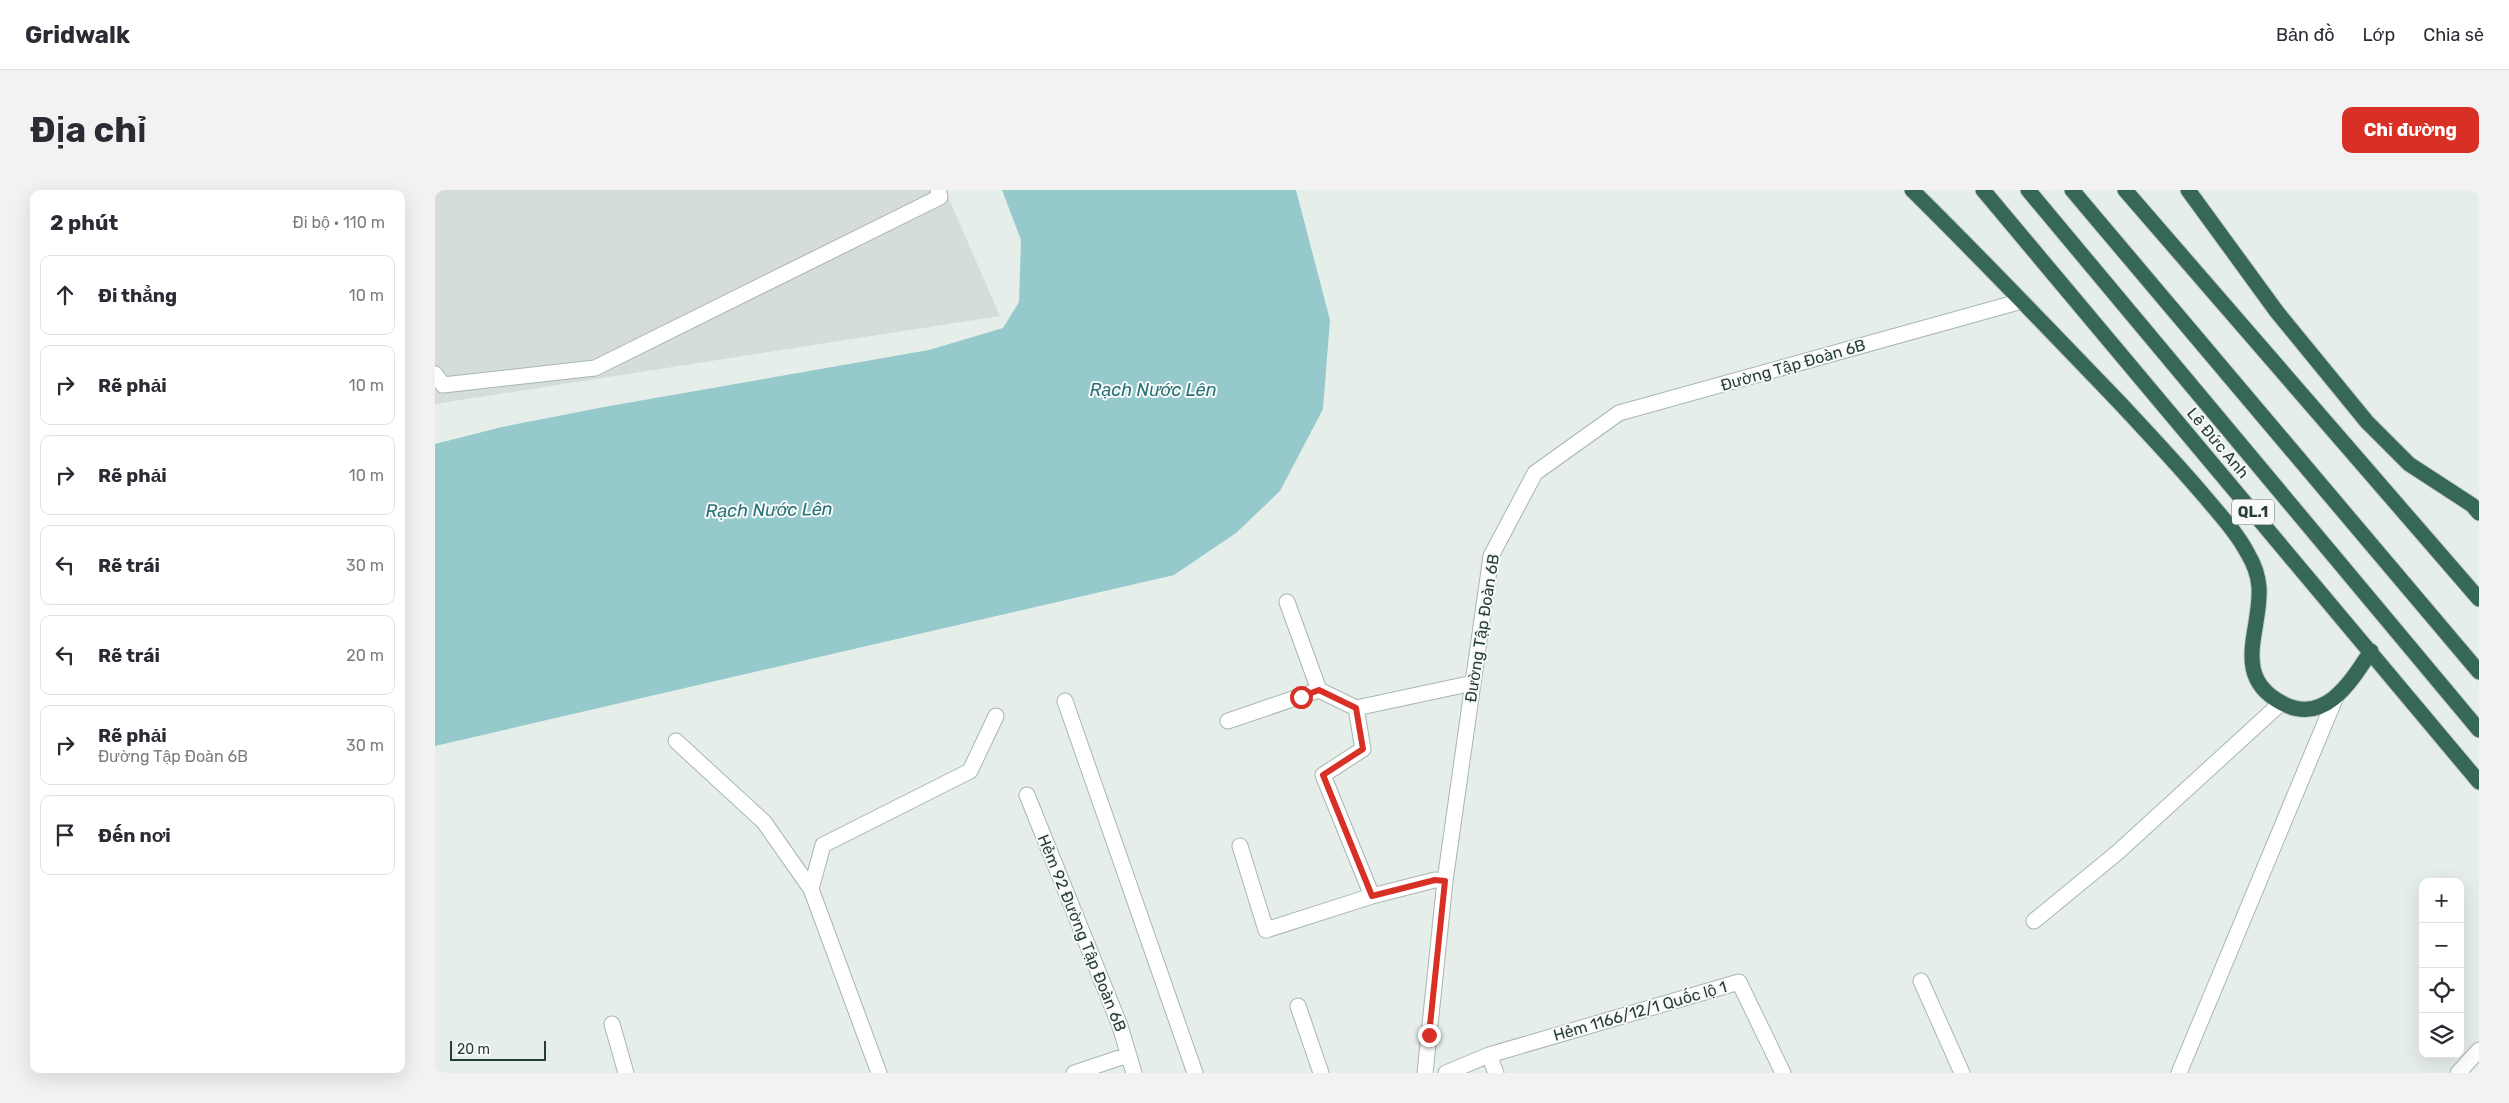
<!DOCTYPE html>
<html lang="vi">
<head>
<meta charset="utf-8">
<style>
	:root { --surface:#fff; --page:#f2f2f3; --text:#2b2b33; --muted:#7c7c81; --line:#e1e1e2; --accent:#d93025 }
	body { margin:0; font-family:Rubik,sans-serif; background:var(--page); color:var(--text) }
	.controls { position:absolute; right:15px; bottom:15px; display:grid; overflow:hidden; border-radius:10px; box-shadow:0 5px 20px #0002 }
	.controls button { width:45px; height:45px; display:grid; place-items:center; padding:0; border:0; border-bottom:1px solid var(--line); background:var(--surface); color:var(--text); font:25px sans-serif }
	.scale { position:absolute; left:15px; bottom:12px; width:96px; box-sizing:border-box; padding-left:5px; border:2px solid #273e35; border-top:0; font-size:14px; line-height:18px; white-space:nowrap; color:#273e35; -webkit-text-stroke:4px #f7faf8; paint-order:stroke }
	.stop { position:absolute; width:15px; height:15px; margin:-11px; border:4px solid #d93025; border-radius:50%; background:#fff }
	.stop.end { background:#d93025; border-color:#fff; box-shadow:0 1px 5px #0008 }
	.list { margin:0; padding:0; list-style:none }
	h2 { display:flex; justify-content:space-between; align-items:center; height:65px; margin:0; padding:0 20px; font-size:21px }
	h2 small { font-size:16px; font-weight:400; color:var(--muted) }
	.list li { display:grid; grid-template-columns:32px 1fr auto; gap:15px; align-items:center; box-sizing:border-box; height:80px; margin:0 10px 10px; padding:0 10px; border:1px solid var(--line); border-radius:10px }
	.list b { display:block; font-size:19px; white-space:nowrap }
	.list p { margin:0; font-size:16px; white-space:nowrap; color:var(--muted) }
	.list em { font-size:16px; font-style:normal; color:var(--muted) }
	.icon { flex:none; width:28px; height:28px; fill:none; stroke:currentColor; stroke-width:2; stroke-linecap:round; stroke-linejoin:round }
	.map { position:relative; flex:none; width:2044px; height:883px; overflow:hidden; border-radius:10px }
	header { display:flex; align-items:center; gap:30px; box-sizing:border-box; height:70px; padding:0 25px; background:var(--surface); border-bottom:1px solid var(--line) }
	header strong { font-size:24px }
	nav { display:flex; gap:28px; margin-inline-start:auto; font-size:18px }
	.intro { display:flex; align-items:center; justify-content:space-between; box-sizing:border-box; height:120px; padding:0 30px }
	h1 { margin:0; font-size:35px }
	.button { padding:12px 22px; border-radius:10px; background:var(--accent); color:#fff; font-size:18px; font-weight:700 }
	main { display:flex; gap:30px; padding:0 30px }
	aside { flex:1; background:var(--surface); border-radius:10px; box-shadow:0 5px 20px #0002 }
	.map>svg:first-child { display:block }
</style>
</head>
<body>
<header>
<strong>Gridwalk</strong>
<nav><a>Bản đồ</a><a>Lớp</a><a>Chia sẻ</a></nav>
</header>
<div class="intro"><h1>Địa chỉ</h1><a class="button">Chỉ đường</a></div>
<main>
<aside>
<h2>2 phút<small>Đi bộ · 110 m</small></h2>
<ul class="list">
<li><svg class="icon" aria-label="ahead" viewBox="0 0 24 24"><path d="M12 20V5M6 11l6-6 6 6"/></svg><div><b>Đi thẳng</b></div><em>10 m</em></li>
<li><svg class="icon" aria-label="right" viewBox="0 0 24 24"><path d="M7 20v-9h11M14 6l5 5-5 5"/></svg><div><b>Rẽ phải</b></div><em>10 m</em></li>
<li><svg class="icon" aria-label="right" viewBox="0 0 24 24"><path d="M7 20v-9h11M14 6l5 5-5 5"/></svg><div><b>Rẽ phải</b></div><em>10 m</em></li>
<li><svg class="icon" aria-label="left" viewBox="0 0 24 24"><path d="M17 20v-9H6M10 6l-5 5 5 5"/></svg><div><b>Rẽ trái</b></div><em>30 m</em></li>
<li><svg class="icon" aria-label="left" viewBox="0 0 24 24"><path d="M17 20v-9H6M10 6l-5 5 5 5"/></svg><div><b>Rẽ trái</b></div><em>20 m</em></li>
<li><svg class="icon" aria-label="right" viewBox="0 0 24 24"><path d="M7 20v-9h11M14 6l5 5-5 5"/></svg><div><b>Rẽ phải</b><p>Đường Tập Đoàn 6B</p></div><em>30 m</em></li>
<li><svg class="icon" aria-label="arrive" viewBox="0 0 24 24"><path d="M6 21V4h12l-3 4 3 4H6"/></svg><div><b>Đến nơi</b></div></li>
</ul>
</aside>
<div class="map">
<svg width="2044" height="883" viewBox="0 0 2044 883">
	<rect width="100%" height="100%" fill="#e6eeea"/>
	<path fill="#d5ddd8" d="M0 0H510L565 126 0 214Z"/>
	<path fill="#95c9cc" d="M567 0H861L895 130 888 219 845 301 801 343 739 385 0 556V254L67 237 169 217 494 160 568 138 584 112 586 50Z"/>
	<g fill="none" stroke-linecap="round" stroke-linejoin="round">
		<g stroke="#a9b6b0" stroke-width="17">
			<path id="lane" d="M0 184 8 195 160 178 505 7 503 0
				M1599 731 1683 662 1846 513
				M177 834 191 883
				M1744 883 1900 509
				M2023 883 2044 860"/>
		</g>
		<g stroke="#a9b6b0" stroke-width="17">
			<path id="street" d="M852 412 884 500
				M630 511 760 883
				M921 518 928 559 888 585 937 706
				M793 531 884 500 921 518 1038 493
				M241 551 329 632 376 699 444 883
				M592 605 685 836 699 883
				M805 656 831 740 937 706 1000 690 1010 691
				M376 699 388 655 535 581 561 526
				M1486 791 1527 883
				M863 816 886 883
				M1054 865 1061 883
				M639 883 693 865
				M990 883 1010 691 1056 366 1100 283 1184 223 1587 111
				M1011 883 1054 865 1304 792 1348 883"/>
		</g>
		<g stroke="#c3c9c6" stroke-width="17">
			<path id="highway" d="M1477 0C1548 70 1616 141 1684 212 1714 244 1743 275 1771 308 1786 326 1802 343 1813 364 1819 374 1823 385 1824 397 1827 439 1795 486 1847 513 1889 536 1916 492 1936 461
				M1548 0 2044 592
				M1593 0 2044 540
				M1637 0 2044 482
				M1690 0 2044 409
				M1753 0 1842 122 1932 232 1974 274 2037 315 2044 323"/>
		</g>
		<use href="#lane" stroke="#fff" stroke-width="15"/>
		<use href="#street" stroke="#fff" stroke-width="15"/>
		<use href="#highway" stroke="#366757" stroke-width="15"/>
	</g>
	<g fill="none" stroke-linecap="round" stroke-linejoin="round">
		<path stroke="#d93025" stroke-width="6" d="M866 507 884 500 921 518 928 559 888 585 937 706 1000 690 1010 691 994 845"/>
	</g>
	<g text-anchor="middle" dominant-baseline="central" stroke-width="4" stroke-linejoin="round" paint-order="stroke">
		<rect fill="#f7faf8" stroke="#657670" stroke-width="1" x="1797" y="309.5" width="42" height="25" rx="4"/>
		<g font-size="15" font-weight="bold" fill="#273e35">
			<text x="1818" y="322">QL.1</text>
		</g>
		<g font-size="16" fill="#273e35" stroke="#f7faf8">
			<text transform="translate(1358 175) rotate(-16)">Đường Tập Đoàn 6B</text>
			<text transform="translate(1783 253) rotate(50)">Lê Đức Anh</text>
			<text transform="translate(1047 438) rotate(-81)">Đường Tập Đoàn 6B</text>
			<text transform="translate(647 743) rotate(68)">Hẻm 92 Đường Tập Đoàn 6B</text>
			<text transform="translate(1205 821) rotate(-16)">Hẻm 1166/12/1 Quốc lộ 1</text>
		</g>
		<g font-size="18" font-style="italic" fill="#276f74" stroke="#f7faf8">
			<text x="718" y="200">Rạch Nước Lên</text>
			<text transform="translate(334 320) rotate(-1)">Rạch Nước Lên</text>
		</g>
	</g>
</svg>
<div class="controls">
<button>+</button>
<button>−</button>
<button><svg class="icon" aria-label="locate" viewBox="0 0 24 24"><circle cx="12" cy="12" r="6"/><path d="M12 2v4M12 18v4M2 12h4M18 12h4"/></svg></button>
<button><svg class="icon" aria-label="layers" viewBox="0 0 24 24"><path d="M12 4l9 5-9 5-9-5zM3 14l9 5 9-5"/></svg></button>
</div>
<div class="scale">20 m</div>
<div class="stop" style="left:866px;top:507px"></div>
<div class="stop end" style="left:994px;top:845px"></div>
</div>
</main>
</body>
</html>
